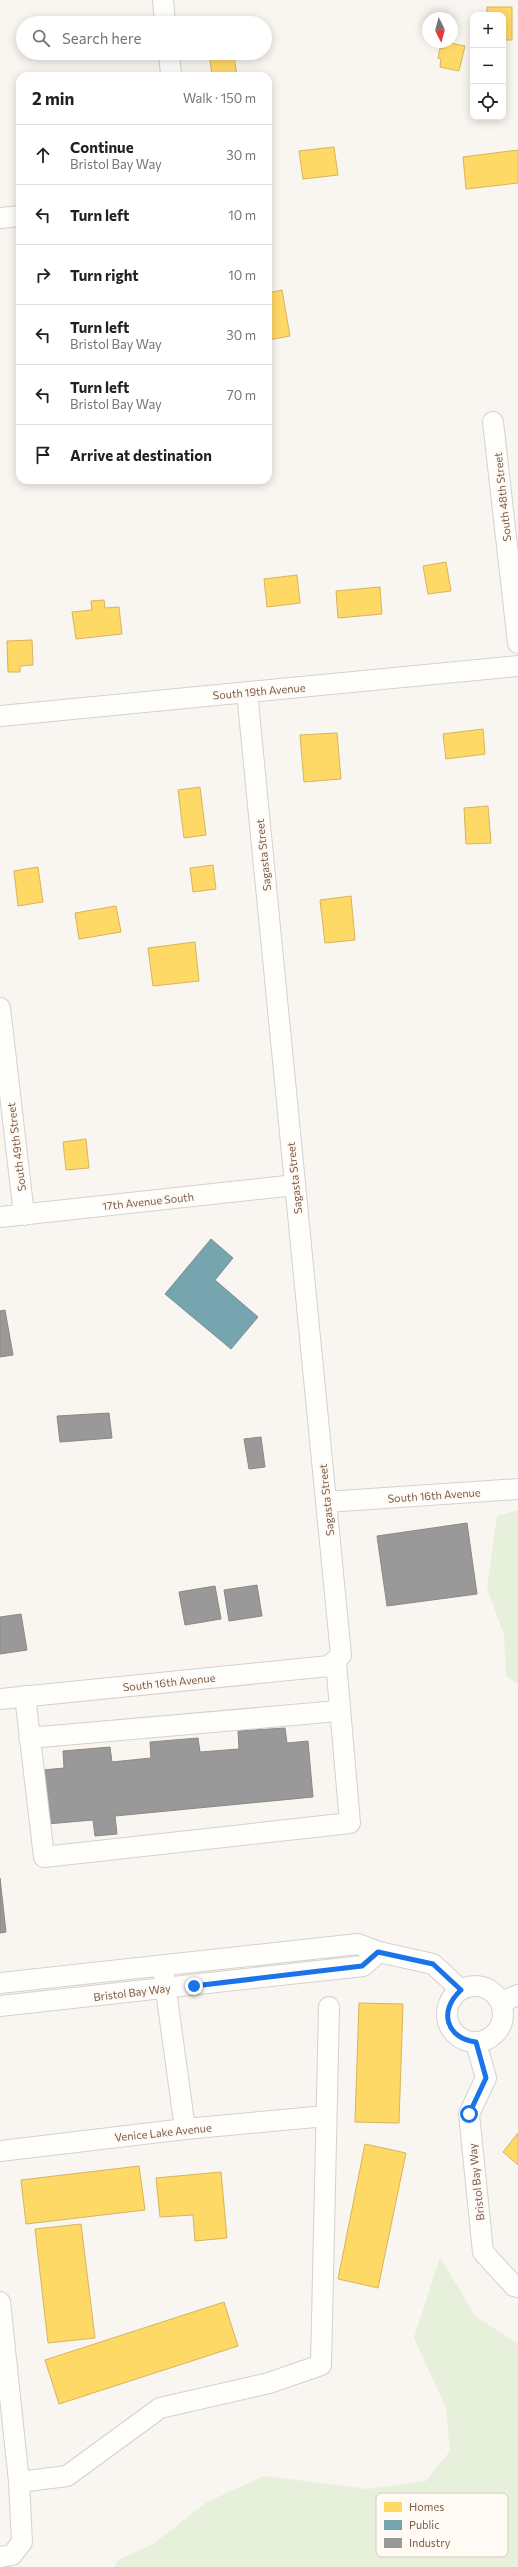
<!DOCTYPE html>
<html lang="en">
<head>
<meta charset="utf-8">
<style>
	:root { --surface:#fff; --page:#f2f2f2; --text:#202124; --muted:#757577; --line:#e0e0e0 }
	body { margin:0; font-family:Commissioner,sans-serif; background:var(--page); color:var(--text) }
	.controls { position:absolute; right:12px; top:12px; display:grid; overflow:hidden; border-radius:8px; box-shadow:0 2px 10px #0003 }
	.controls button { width:36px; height:36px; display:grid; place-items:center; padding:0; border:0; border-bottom:1px solid var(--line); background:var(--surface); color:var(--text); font:20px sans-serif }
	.compass { position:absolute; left:422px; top:12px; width:36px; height:36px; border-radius:50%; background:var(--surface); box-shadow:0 2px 10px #0003; rotate:174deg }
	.stop { position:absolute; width:12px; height:12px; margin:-9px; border:3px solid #1a73e8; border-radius:50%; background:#fff }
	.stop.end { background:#1a73e8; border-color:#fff; box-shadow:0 1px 4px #0008 }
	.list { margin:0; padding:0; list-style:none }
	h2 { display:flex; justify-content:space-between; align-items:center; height:52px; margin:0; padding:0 16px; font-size:17px }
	h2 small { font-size:13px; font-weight:400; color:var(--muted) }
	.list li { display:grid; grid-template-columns:26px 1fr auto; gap:12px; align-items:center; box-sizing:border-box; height:60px; padding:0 16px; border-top:1px solid var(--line) }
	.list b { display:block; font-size:15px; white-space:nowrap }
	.list p { margin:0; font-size:13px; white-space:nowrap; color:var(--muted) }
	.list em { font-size:13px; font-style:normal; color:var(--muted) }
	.icon { flex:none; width:22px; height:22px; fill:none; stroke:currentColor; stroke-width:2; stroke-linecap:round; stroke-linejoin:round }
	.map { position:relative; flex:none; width:518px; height:2567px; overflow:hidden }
	.search { position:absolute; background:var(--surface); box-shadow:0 2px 10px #0003; left:16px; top:16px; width:256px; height:44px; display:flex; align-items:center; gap:10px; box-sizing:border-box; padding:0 14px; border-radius:22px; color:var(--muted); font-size:15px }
	.panel { position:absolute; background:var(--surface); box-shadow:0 2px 10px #0003; left:16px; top:72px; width:256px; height:412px; border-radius:12px }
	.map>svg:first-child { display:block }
</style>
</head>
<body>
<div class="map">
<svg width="518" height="2567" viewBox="0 0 518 2567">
	<rect width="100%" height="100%" fill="#f9f5f0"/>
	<path fill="#e7f0db" d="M518 1510V1684L506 1676 504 1635 487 1588 497 1516Z
		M440 2257 475 2316 518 2344V2567H115L118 2560 153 2544 207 2502 264 2476 368 2489 426 2481 450 2451 446 2408 414 2338Z"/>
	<path fill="#ffd966" stroke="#d7b45e" d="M487 7H512V40H503V15H487Z
		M446 42 465 46 459 71 440 67 441 59 438 58 440 48 444 49Z
		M234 56 237 76H212L210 59Z
		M334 147 338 175 303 179 299 151Z
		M518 150V183L466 189 463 157Z
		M282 290 290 336 268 340V293Z
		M446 562 451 591 428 594 423 566Z
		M297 575 300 603 267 607 264 579Z
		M380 587 382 614 338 618 336 591Z
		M104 600 105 608 119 607 122 634 76 639 72 612 92 610 91 601Z
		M32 640 33 665 20 666V672H8L7 641Z
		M483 729 485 754 446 759 443 734Z
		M337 733 341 779 304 782 300 735Z
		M200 787 206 835 184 838 178 790Z
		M488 806 491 843 466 844 464 808Z
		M213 865 216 889 193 892 190 868Z
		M38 867 43 902 18 906 14 871Z
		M351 896 355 940 325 943 320 900Z
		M116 906 121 932 79 939 75 913Z
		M195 942 199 981 153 986 148 948Z
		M86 1139 89 1168 66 1170 63 1142Z
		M359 2003 403 2004 399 2123 355 2122Z
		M518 2133V2165L503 2152Z
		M365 2144 406 2153 378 2288 338 2279Z
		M139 2166 145 2210 26 2224 21 2180Z
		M221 2172 227 2238 195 2241 193 2215 160 2217 156 2178Z
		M81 2224 95 2338 48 2343 35 2229Z
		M224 2302 238 2346 59 2404 45 2360Z"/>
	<path fill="#76a5af" stroke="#778f92" d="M211 1239 233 1258 215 1280 258 1317 231 1349 165 1294Z"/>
	<path fill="#999" stroke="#908782" d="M5 1310 13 1355 0 1357V1311Z
		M109 1413 112 1438 60 1442 57 1416Z
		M261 1437 265 1467 249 1469 244 1439Z
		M467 1523 477 1594 387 1606 377 1536Z
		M257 1585 262 1616 229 1621 224 1590Z
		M215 1586 221 1619 185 1625 179 1592Z
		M21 1614 27 1650 0 1654V1617Z
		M285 1728 287 1743 308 1741 313 1797 115 1816 117 1834 95 1836 93 1820 47 1824 43 1770 64 1768 63 1751 110 1747 112 1762 151 1758 150 1742 198 1738 200 1752 239 1749 238 1731Z
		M0 1878 6 1932 0 1933Z"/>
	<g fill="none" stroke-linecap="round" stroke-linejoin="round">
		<g stroke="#d7d1cb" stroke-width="22">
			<path id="minor" d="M163 0 165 23
				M169 53 171 76
				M0 218 20 216
				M493 422 518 643
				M0 716 518 666
				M0 1008 24 1215
				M0 1217 295 1185
				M326 1502 518 1489
				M25 1696 44 1857 350 1823 336 1662
				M0 1699 329 1666 341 1655 247 692
				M29 1738 338 1711
				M164 1976 185 2129
				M0 1983 358 1944 379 1952 433 1964 461 1990
				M447 2014a28 28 0 1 1 56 0a28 28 0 1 1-56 0Z
				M501 2002 518 1995
				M0 2006 363 1966 379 1952
				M476 2043 486 2078 469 2114 483 2252 514 2286 518 2287
				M0 2151 185 2129 326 2116
				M0 2302 19 2482 22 2542 12 2555 0 2557
				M19 2482 67 2476 160 2408 269 2383 321 2365 329 2007"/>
		</g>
		<use href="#minor" stroke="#fefefd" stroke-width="20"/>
	</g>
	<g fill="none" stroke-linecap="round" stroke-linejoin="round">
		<path stroke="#1a73e8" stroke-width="5" d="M194 1986 362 1966 378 1952 433 1964 461 1990C438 2011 446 2038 476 2042L486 2078 469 2114"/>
	</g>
	<g text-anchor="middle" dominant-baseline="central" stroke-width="4" stroke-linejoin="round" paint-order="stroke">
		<g font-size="11" fill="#7a5c4d" stroke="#fffaf3">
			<text transform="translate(502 497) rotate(-96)">South 48th Street</text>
			<text transform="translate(259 691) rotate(-5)">South 19th Avenue</text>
			<text transform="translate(263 855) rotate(-96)">Sagasta Street</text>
			<text transform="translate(16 1147) rotate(-97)">South 49th Street</text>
			<text transform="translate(294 1178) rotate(-96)">Sagasta Street</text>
			<text transform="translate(148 1201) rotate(-6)">17th Avenue South</text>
			<text transform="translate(434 1495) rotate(-4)">South 16th Avenue</text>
			<text transform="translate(326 1500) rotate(-96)">Sagasta Street</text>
			<text transform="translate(169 1682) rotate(-6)">South 16th Avenue</text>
			<text transform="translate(132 1992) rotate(-7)">Bristol Bay Way</text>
			<text transform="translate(163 2132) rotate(-6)">Venice Lake Avenue</text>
			<text transform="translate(476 2182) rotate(-96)">Bristol Bay Way</text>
		</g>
	</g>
	<rect x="376" y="2493" width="132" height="64" rx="6" fill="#fffaf3" stroke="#d7cbc1" stroke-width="1"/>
	<rect x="384" y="2502" width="18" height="10" fill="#ffd966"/>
	<rect x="384" y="2520" width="18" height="10" fill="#76a5af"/>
	<rect x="384" y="2538" width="18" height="10" fill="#999"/>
	<g font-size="11" fill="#7a5c4d">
		<text x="409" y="2511">Homes</text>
		<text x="409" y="2529">Public</text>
		<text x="409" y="2547">Industry</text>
	</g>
</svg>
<div class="controls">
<button>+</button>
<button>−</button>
<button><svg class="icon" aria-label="locate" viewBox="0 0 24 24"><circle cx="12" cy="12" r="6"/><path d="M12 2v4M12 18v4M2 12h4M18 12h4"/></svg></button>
</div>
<svg class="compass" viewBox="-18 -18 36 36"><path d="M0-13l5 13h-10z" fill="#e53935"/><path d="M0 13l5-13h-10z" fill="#757577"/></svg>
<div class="stop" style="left:469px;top:2114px"></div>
<div class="stop end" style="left:194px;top:1986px"></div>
<div class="search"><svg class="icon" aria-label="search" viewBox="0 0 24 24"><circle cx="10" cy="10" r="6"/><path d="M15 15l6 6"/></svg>Search here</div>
<section class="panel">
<h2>2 min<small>Walk · 150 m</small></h2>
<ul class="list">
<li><svg class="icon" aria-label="ahead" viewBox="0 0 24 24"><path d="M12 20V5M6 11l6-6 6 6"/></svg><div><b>Continue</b><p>Bristol Bay Way</p></div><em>30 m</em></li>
<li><svg class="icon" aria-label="left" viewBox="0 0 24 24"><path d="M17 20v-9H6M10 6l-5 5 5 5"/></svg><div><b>Turn left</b></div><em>10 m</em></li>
<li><svg class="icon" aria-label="right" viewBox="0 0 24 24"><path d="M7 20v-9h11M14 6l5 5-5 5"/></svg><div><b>Turn right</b></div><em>10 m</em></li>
<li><svg class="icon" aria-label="left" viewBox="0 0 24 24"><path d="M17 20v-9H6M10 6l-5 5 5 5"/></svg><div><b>Turn left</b><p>Bristol Bay Way</p></div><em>30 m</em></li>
<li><svg class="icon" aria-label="left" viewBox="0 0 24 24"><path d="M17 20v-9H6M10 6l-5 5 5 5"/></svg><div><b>Turn left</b><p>Bristol Bay Way</p></div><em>70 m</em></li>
<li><svg class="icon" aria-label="arrive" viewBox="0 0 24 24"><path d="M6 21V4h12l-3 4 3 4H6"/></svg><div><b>Arrive at destination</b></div></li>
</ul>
</section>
</div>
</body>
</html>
